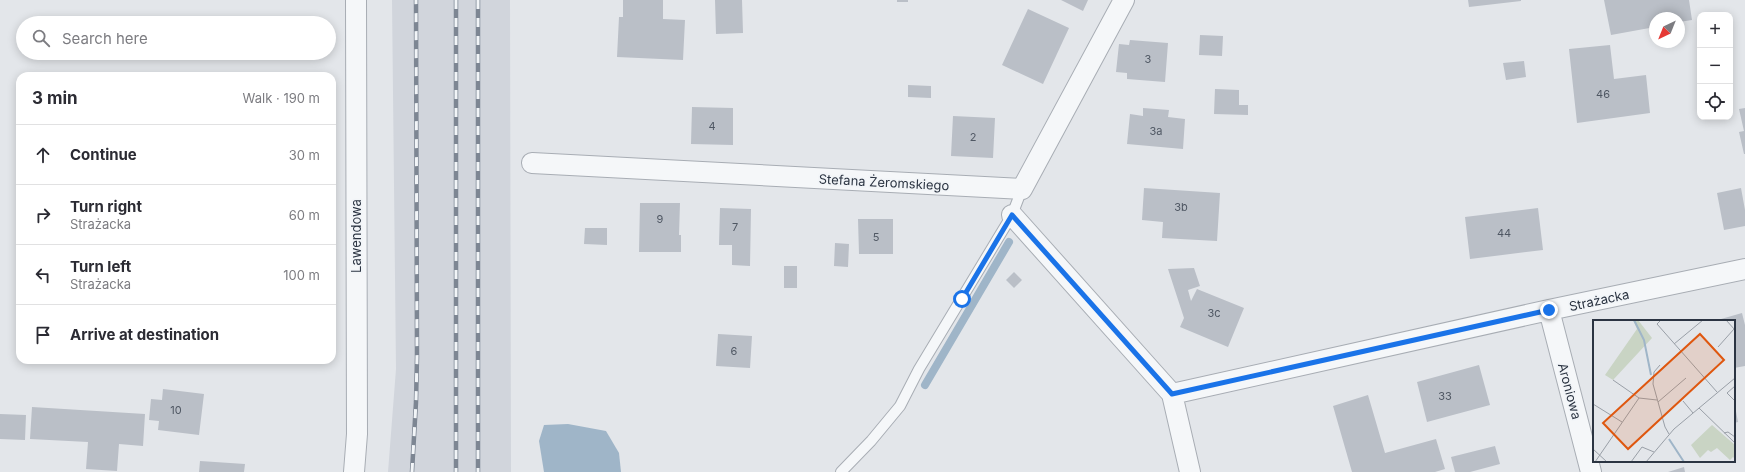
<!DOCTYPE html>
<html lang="en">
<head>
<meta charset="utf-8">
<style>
	:root { --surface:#fff; --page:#f2f2f3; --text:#2b2b33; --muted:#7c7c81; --line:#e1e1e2 }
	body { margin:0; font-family:Inter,sans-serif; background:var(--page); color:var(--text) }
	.controls { position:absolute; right:12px; top:12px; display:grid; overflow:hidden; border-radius:8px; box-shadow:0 2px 10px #0003 }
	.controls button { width:36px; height:36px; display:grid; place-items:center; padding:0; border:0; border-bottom:1px solid var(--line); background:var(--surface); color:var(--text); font:20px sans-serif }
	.compass { position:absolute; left:1649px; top:12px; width:36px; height:36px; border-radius:50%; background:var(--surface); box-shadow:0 2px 10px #0003; rotate:223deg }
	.stop { position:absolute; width:12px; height:12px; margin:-9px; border:3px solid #1a73e8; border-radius:50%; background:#fff }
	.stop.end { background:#1a73e8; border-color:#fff; box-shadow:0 1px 4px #0008 }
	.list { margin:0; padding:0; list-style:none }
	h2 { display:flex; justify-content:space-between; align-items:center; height:52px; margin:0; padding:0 16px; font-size:17px }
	h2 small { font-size:13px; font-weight:400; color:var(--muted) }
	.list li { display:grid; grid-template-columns:26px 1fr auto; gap:12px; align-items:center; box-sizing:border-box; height:60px; padding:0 16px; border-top:1px solid var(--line) }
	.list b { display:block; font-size:15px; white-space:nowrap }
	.list p { margin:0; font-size:13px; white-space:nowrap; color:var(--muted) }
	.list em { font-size:13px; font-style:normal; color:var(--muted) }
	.icon { flex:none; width:22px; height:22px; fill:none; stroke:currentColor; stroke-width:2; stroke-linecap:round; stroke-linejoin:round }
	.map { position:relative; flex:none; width:1745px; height:472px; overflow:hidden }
	.search { position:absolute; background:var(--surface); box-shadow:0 2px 10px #0003; left:16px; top:16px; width:320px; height:44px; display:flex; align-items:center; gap:10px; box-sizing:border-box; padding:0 14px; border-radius:22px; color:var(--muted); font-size:15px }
	.panel { position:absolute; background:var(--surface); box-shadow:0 2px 10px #0003; left:16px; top:72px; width:320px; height:292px; border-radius:12px }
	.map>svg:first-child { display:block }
</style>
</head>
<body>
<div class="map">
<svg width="1745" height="472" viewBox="0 0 1745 472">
	<rect width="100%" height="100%" fill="#e3e6ea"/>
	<path fill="#d1d5dc" d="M392 0H510L511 472H388L396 369Z"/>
	<path fill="#9fb5c8" d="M568 424 606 431 619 453 621 472H544L539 441 544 425Z"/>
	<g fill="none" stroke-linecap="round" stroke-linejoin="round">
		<path stroke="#9fb5c8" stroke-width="8" d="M925 385 1009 242"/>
	</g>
	<path fill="#babfc7" d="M623 0H663V19L685 20 683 60 617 57 619 17H623Z
		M715 0H742L743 33 716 34Z
		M897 0H908V2H897Z
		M1061 0H1088L1083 11Z
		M1468 0H1521V1L1469 7Z
		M1604 0H1689L1692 20 1679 22V18H1655V27L1611 35Z
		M1028 9 1069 28 1043 84 1002 65Z
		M1200 35 1223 36 1222 56 1199 55Z
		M1130 40 1168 43 1165 82 1127 79V73L1116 72 1119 44 1129 45Z
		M1610 45 1614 79 1646 75 1650 113 1577 123 1569 49Z
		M1524 61 1526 77 1506 80 1503 63Z
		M908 85 931 86V98L908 97Z
		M1215 89 1239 90V105H1248V115L1214 114Z
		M692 107 733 108V145L691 144Z
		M1143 108 1169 110 1168 117 1185 119 1183 149 1127 144 1130 114 1143 116Z
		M1745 108V154H1744L1739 132 1744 131 1739 109Z
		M953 116 995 118 993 158 951 156Z
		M1144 188 1220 193 1217 241 1162 238 1163 222 1142 220Z
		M1741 188 1745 210V226L1724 230 1717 193Z
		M640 203H680L679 235H681V252H639Z
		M720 208 751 209 750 266 732 265V245H719Z
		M1538 208 1543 250 1470 259 1465 217Z
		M858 219H893V254H859Z
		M585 228H607V245L584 244Z
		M835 243 849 244 848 267 834 266Z
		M784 266H797V288H784Z
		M1194 268 1200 286 1188 290 1191 301 1197 289 1244 308 1228 347 1180 327 1184 318 1168 269Z
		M1014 272 1022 280 1014 288 1006 280Z
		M1742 313 1745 325V366L1734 368V321H1721V319Z
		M718 334 752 336 750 368 716 366Z
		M1479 365 1490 405 1427 422 1417 382Z
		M163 389 204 394 199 435 158 430 159 421 149 420 151 399 162 400Z
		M1368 395 1385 453 1436 439 1445 469 1435 472H1352L1333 406Z
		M1735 406 1738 422 1734 423V407Z
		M32 407 145 414 143 446 119 444 117 471 86 469 88 442 30 439Z
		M0 414 26 415 25 440 0 439Z
		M1495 446 1500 464 1470 472H1455L1451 457Z
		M200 461 245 464 244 472H199Z
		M1684 467 1685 472H1668Z"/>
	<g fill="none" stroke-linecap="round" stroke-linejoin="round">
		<g stroke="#a8adb4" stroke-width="12">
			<path id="lane" d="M841 472 871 441 900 406 919 369 1012 215 1022 189"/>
		</g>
		<g stroke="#a8adb4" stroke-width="22">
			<path id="street" d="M532 163 1022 189 1124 0
				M1012 215 1172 394 1549 310 1745 269
				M1549 310 1591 472
				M1172 394 1190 472
				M354 472 357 434 356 0"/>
		</g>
		<use href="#lane" stroke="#f5f7f9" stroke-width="10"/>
		<use href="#street" stroke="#f5f7f9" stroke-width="20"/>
		<g stroke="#7d8693" stroke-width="4.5">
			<path id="rail" d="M456 0V472
				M478 0V472
				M412 472 416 402 417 357 416 0"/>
		</g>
		<use href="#rail" stroke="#f2f5f8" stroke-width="3" stroke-dasharray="9" stroke-linecap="butt"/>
	</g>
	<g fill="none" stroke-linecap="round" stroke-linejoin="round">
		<path stroke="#1a73e8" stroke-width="5" d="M962 299 1012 215 1172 394 1549 310"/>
	</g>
	<g text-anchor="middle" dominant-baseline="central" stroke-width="3.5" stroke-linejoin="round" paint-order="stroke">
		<g font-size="11" fill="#4f5763">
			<text x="1148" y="59">3</text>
			<text x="1603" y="94">46</text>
			<text x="712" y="126">4</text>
			<text x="1156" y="131">3a</text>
			<text x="973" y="137">2</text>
			<text x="1181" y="207">3b</text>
			<text x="660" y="219">9</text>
			<text x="735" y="227">7</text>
			<text x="1504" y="233">44</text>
			<text x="876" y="237">5</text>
			<text x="1214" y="313">3c</text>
			<text x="734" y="351">6</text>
			<text x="1445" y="396">33</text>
			<text x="176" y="410">10</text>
		</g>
		<g font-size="13" fill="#2b3442" stroke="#f2f5f8">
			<text transform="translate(884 182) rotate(3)">Stefana Żeromskiego</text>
			<text transform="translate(356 236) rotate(-90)">Lawendowa</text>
			<text transform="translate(1599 300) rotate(-12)">Strażacka</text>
			<text transform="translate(1570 391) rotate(75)">Aroniowa</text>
		</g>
	</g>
	<g transform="translate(1593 320)">
		<rect width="142" height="142" fill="#e3e6ea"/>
		<path d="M40 0H45L59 18 20 60 12 55 44 9ZM119 105 142 125V139L140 137 137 140 124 128 118 132 115 130 107 138 98 125Z" fill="#c9d4c4"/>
		<path fill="none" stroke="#9fb5c8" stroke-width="2" d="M41 0 51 20 58 55M76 119 91 142"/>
		<path fill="none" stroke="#999fa7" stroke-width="1" d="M68 0 64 4 124 72M133 0 142 10M81 24 110 0M125 27 141 9M67 45 61 52 60 64 72 107 76 114M20 60 46 78M141 80 134 73 142 66M90 81 100 93M65 82 93 58M0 84 29 102M106 88 142 123M131 113 135 112 142 117M0 129 14 142M2 142 46 78 64 80M38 142 49 127 61 132M53 142 81 109 142 58"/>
		<path fill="#df570f" fill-opacity="0.15" stroke="#df570f" stroke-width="2" d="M107 14 131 40 35 129 10 103Z"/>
		<rect width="142" height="142" fill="none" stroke="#2b3442" stroke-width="2"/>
	</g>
</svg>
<div class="controls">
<button>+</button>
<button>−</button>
<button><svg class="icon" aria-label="locate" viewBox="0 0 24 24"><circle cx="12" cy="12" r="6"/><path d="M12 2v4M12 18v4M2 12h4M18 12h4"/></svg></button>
</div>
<svg class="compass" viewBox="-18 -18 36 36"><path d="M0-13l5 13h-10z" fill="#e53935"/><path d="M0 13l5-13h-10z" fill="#7c7c81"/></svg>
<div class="stop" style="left:962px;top:299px"></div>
<div class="stop end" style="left:1549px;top:310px"></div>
<div class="search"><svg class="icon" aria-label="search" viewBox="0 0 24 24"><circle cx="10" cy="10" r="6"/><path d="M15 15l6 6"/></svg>Search here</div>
<section class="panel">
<h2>3 min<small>Walk · 190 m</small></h2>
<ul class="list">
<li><svg class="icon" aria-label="ahead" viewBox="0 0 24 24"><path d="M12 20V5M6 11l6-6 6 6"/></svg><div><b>Continue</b></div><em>30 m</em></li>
<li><svg class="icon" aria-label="right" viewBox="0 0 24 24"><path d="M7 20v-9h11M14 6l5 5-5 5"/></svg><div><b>Turn right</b><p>Strażacka</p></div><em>60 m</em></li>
<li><svg class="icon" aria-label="left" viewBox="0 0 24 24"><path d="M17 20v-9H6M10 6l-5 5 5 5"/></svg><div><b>Turn left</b><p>Strażacka</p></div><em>100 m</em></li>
<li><svg class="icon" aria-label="arrive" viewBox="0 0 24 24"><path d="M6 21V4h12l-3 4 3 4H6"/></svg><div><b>Arrive at destination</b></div></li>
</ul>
</section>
</div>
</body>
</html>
